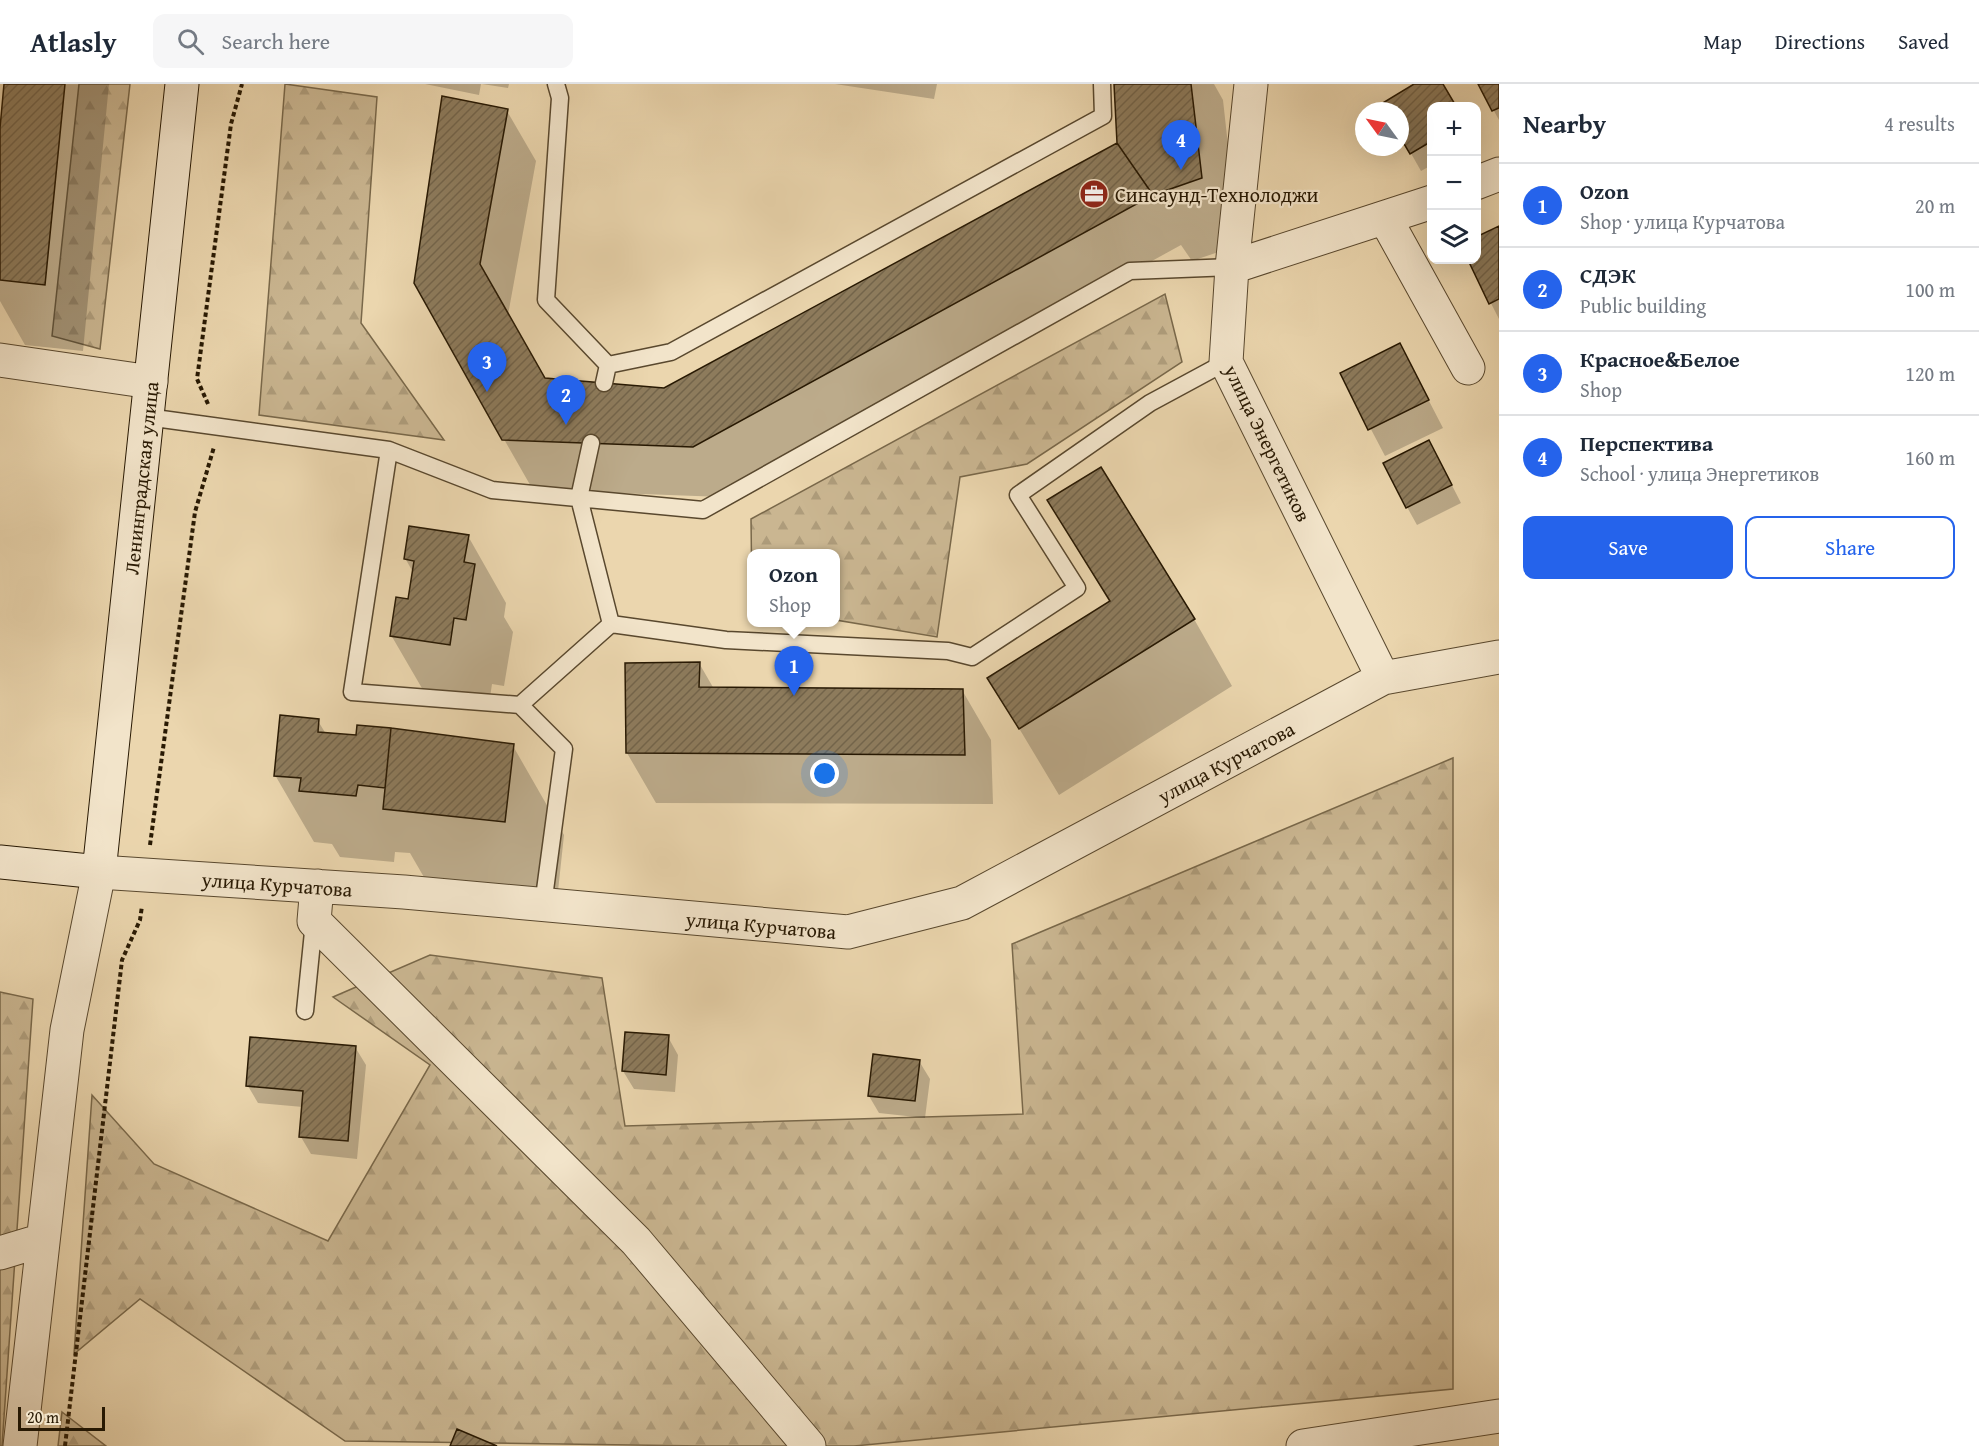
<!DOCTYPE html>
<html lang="en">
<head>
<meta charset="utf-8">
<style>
	:root { --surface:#fff; --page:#f6f6f7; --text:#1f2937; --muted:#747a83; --line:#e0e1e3; --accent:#2563eb }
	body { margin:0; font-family:"Gentium Book Plus",serif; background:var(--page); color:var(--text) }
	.controls { position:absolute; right:18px; top:18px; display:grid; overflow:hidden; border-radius:12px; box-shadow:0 6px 24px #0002 }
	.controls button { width:54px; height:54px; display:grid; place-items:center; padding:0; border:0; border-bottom:2px solid var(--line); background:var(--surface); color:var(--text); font:30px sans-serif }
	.compass { position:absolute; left:1355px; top:18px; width:54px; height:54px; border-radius:50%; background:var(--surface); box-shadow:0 6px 24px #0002; rotate:303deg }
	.scale { position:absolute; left:18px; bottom:15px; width:87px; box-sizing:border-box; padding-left:6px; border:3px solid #281903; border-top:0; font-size:16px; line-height:21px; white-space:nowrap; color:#281903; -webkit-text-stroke:4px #f2e4ca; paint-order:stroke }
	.you { position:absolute; left:825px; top:690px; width:21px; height:21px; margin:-15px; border:4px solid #fff; border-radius:50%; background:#1a73e8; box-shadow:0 0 0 9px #1a73e833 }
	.badge { display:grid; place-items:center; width:39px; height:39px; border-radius:50%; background:var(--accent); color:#fff; font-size:20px; font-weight:700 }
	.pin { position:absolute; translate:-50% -50px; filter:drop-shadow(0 2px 3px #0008) }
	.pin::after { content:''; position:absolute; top:32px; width:21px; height:18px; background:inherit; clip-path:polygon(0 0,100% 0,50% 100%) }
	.popup { position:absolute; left:747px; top:465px; width:93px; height:78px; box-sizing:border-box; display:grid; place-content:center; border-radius:12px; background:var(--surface); filter:drop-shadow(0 2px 4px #0005); font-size:20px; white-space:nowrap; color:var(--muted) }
	.popup b { font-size:22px; color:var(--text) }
	.popup::after { content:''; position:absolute; left:50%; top:100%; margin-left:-12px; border:12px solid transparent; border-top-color:var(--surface) }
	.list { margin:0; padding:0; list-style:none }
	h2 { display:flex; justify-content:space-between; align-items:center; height:78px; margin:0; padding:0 24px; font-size:26px }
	h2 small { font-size:20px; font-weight:400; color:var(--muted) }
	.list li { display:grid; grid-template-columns:39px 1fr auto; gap:18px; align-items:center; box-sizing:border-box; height:84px; padding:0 24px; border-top:2px solid var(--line) }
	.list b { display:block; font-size:22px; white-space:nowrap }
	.list p { margin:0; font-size:20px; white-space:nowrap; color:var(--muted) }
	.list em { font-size:20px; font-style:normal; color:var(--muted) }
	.actions { display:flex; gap:12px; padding:18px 24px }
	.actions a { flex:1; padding:14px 0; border:2px solid var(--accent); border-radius:12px; text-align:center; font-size:21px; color:var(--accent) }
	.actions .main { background:var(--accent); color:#fff }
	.icon { flex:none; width:33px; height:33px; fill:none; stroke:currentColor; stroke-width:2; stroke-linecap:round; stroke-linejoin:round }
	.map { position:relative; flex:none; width:1499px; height:1362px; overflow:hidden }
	header { display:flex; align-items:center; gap:36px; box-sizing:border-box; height:84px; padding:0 30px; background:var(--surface); border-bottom:2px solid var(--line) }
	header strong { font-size:28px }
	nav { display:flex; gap:33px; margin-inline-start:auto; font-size:21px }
	.search { width:420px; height:54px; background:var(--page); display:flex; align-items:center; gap:15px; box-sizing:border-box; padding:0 21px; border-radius:12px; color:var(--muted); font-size:22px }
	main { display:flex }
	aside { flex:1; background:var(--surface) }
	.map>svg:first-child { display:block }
</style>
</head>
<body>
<header>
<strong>Atlasly</strong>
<div class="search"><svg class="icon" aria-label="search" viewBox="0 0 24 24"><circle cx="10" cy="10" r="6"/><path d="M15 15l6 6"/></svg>Search here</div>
<nav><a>Map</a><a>Directions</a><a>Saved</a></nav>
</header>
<main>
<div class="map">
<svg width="1499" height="1362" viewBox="0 0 1499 1362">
	<defs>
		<pattern id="forest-firs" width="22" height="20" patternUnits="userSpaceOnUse" patternTransform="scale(1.5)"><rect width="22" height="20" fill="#cab691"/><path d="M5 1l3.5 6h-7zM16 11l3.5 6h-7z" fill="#ae9c7b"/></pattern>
		<pattern id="building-hatch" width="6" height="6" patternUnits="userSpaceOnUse" patternTransform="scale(1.5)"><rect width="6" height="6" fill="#8d7b5c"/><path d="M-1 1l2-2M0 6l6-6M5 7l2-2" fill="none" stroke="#73644a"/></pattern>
	</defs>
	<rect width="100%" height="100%" fill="#ebd6ae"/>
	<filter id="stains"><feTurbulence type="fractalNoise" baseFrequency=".00333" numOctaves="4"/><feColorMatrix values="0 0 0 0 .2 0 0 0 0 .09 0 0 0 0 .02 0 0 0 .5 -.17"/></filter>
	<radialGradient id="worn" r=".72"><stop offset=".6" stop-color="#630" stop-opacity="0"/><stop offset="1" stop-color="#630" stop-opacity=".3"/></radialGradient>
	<path fill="url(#forest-firs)" stroke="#79684a" stroke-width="1.5" d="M79 0H130L100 265 52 252Z
		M285 0 377 13 361 239 444 356 259 331Z
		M1165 210 1182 278 1027 380 960 393 937 553 836 536V470H752V516L751 435Z
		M1453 674V1305L854 1362H703L345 1357 140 1215 74 1270 92 1011 154 1080 328 1157 430 981 333 913 430 871 602 894 625 1042 1023 1030 1012 860Z
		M0 908 33 915 2 1362H0Z
		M62 1328 106 1362H58Z"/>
	<path fill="#0003" d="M6 0H109L83 267 25 261 0 217V59Z
		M425 0H481L479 11Z
		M482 0H509L508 4Z
		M835 0H937L934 15Z
		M1116 0H1214L1223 16 1239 161 1192 177 1181 161 723 413 533 406 415 199 507 27 536 77 508 231 545 295 665 305 1119 60Z
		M1417 0H1442L1455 22H1432V81L1421 87 1400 50V27H1387Z
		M1480 0H1499V36L1494 27Z
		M1499 144V235L1469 176H1476Z
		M1400 261 1443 344 1385 372 1342 290Z
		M1439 376 1461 419 1417 441 1407 423Z
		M1049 417 1194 535 1232 602 1059 711 989 594 1110 519Z
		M468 452 506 519 504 533 513 548 504 602 492 600 488 627 430 618 391 551 410 516 414 490 405 474Z
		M699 579 714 605 962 606 991 656 993 720 656 719 627 669V580Z
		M318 637 326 650 358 653 391 645 513 662 564 751 556 826 436 814 410 769 395 768 394 778 340 773 332 760 314 758 275 691Z
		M668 953 678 971 675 1008 634 1005 623 987Z
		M355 963 366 981 357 1075 311 1070 301 1053 303 1023 258 1019 248 1002Z
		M919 977 930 995 925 1034 879 1029 869 1012Z"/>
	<path fill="url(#building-hatch)" stroke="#281903" stroke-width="1.5" d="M4 0H65L45 201 0 196V44Z
		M1114 0H1191L1202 94 1153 111 1117 59Z
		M1414 0H1443L1456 22H1432V57L1410 70 1400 53V27H1385L1381 20Z
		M1478 0H1499V24L1492 27Z
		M442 12 508 25 480 180 545 294 664 304 1117 59 1153 111 693 363 502 356 414 199Z
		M1499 142V215L1489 220 1468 176H1476V153Z
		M1400 259 1429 316 1368 346 1340 289Z
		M1429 356 1452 401 1406 424 1383 379Z
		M1101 383 1195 535 1019 645 987 594 1110 517 1047 416Z
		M409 442 469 451 464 478 475 480 466 536 454 534 450 561 390 552 396 513 408 515 414 477 404 475Z
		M700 578 699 603 963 605 965 671 626 669 625 579Z
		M280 631 319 635 318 648 356 651 357 641 391 644 385 704 358 701 356 712 299 707 301 694 274 692Z
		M391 644 514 660 505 738 383 725Z
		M625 948 669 951 666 991 622 987Z
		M250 953 356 962 348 1057 299 1053 303 1007 246 1002Z
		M873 970 920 976 915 1017 868 1012Z
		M457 1345 497 1362H450Z"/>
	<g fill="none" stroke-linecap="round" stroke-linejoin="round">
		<g stroke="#59482e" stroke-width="19">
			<path id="service" d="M556 0 560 14 546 216 608 281 671 268 1103 32 1102 0
				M604 299 608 281
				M147 333 389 366 492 406 703 426 1130 187 1232 183
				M591 359 579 414 611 540 726 556 948 567 972 573 1077 504 1018 411 1150 319 1226 278
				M389 366 352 608 520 621 611 540
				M520 621 564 665 543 821
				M305 927 314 838"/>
		</g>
		<g stroke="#59482e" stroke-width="35">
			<path id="minor" d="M1251 0 1232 183 1226 278 1383 594
				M1476 99 1499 90
				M1385 134 1468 284
				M1232 183 1432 118
				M0 276 151 298
				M317 802 314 837 636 1157 809 1362
				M0 1169 43 1156
				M20 1362 67 946 99 788 404 808 848 848 962 819 1383 594 1499 573
				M1303 1362 1499 1332"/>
		</g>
		<g stroke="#281903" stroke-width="35">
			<path id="secondary" d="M0 778 99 788 182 0"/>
		</g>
		<path stroke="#281903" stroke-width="4" stroke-dasharray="4.5 3" stroke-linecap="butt" d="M208 320 197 295 231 40 242 0
			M150 761 195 428 214 363
			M65 1362 122 876 140 836 142 822"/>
		<use href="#service" stroke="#f2e4ca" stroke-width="16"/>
		<use href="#minor" stroke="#f2e4ca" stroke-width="33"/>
		<use href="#secondary" stroke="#f2e4ca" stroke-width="33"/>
	</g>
	<defs>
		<g id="office-disc" transform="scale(1.5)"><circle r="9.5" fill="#8f2418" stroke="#f2e4ca"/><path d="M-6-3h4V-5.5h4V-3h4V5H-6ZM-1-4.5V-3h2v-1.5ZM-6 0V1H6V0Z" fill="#fff"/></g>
	</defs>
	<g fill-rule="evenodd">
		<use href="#office-disc" x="1094" y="110"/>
	</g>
	<g text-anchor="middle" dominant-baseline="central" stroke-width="4.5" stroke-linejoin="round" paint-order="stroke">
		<g font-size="20" fill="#281903" stroke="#f2e4ca" text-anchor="start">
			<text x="1115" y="110">Синсаунд-Технолоджи</text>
		</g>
		<g font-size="20" fill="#281903" stroke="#f2e4ca">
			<text transform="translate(1268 359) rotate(64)">улица Энергетиков</text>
			<text transform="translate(141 394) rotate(-84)">Ленинградская улица</text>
			<text transform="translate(1226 678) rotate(-28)">улица Курчатова</text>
			<text transform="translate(277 800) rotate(4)">улица Курчатова</text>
			<text transform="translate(761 841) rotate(5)">улица Курчатова</text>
		</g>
	</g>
	<rect width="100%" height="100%" filter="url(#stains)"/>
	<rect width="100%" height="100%" fill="url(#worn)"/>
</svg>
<div class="controls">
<button>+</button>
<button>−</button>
<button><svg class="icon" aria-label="layers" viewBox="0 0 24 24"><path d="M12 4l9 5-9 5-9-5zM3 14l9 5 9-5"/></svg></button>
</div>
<svg class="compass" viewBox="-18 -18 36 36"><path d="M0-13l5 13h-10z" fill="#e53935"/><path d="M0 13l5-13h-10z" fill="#747a83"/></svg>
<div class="scale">20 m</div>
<div class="you"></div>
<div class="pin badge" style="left:794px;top:612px">1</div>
<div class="popup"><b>Ozon</b>Shop</div>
<div class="pin badge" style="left:566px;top:341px">2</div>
<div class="pin badge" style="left:487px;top:308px">3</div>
<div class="pin badge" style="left:1181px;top:86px">4</div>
</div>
<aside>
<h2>Nearby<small>4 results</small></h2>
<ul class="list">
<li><span class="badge">1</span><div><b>Ozon</b><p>Shop · улица Курчатова</p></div><em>20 m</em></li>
<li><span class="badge">2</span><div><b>СДЭК</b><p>Public building</p></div><em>100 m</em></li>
<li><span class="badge">3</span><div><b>Красное&amp;Белое</b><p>Shop</p></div><em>120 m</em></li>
<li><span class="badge">4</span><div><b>Перспектива</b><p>School · улица Энергетиков</p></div><em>160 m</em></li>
</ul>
<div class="actions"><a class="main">Save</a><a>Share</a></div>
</aside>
</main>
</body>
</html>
